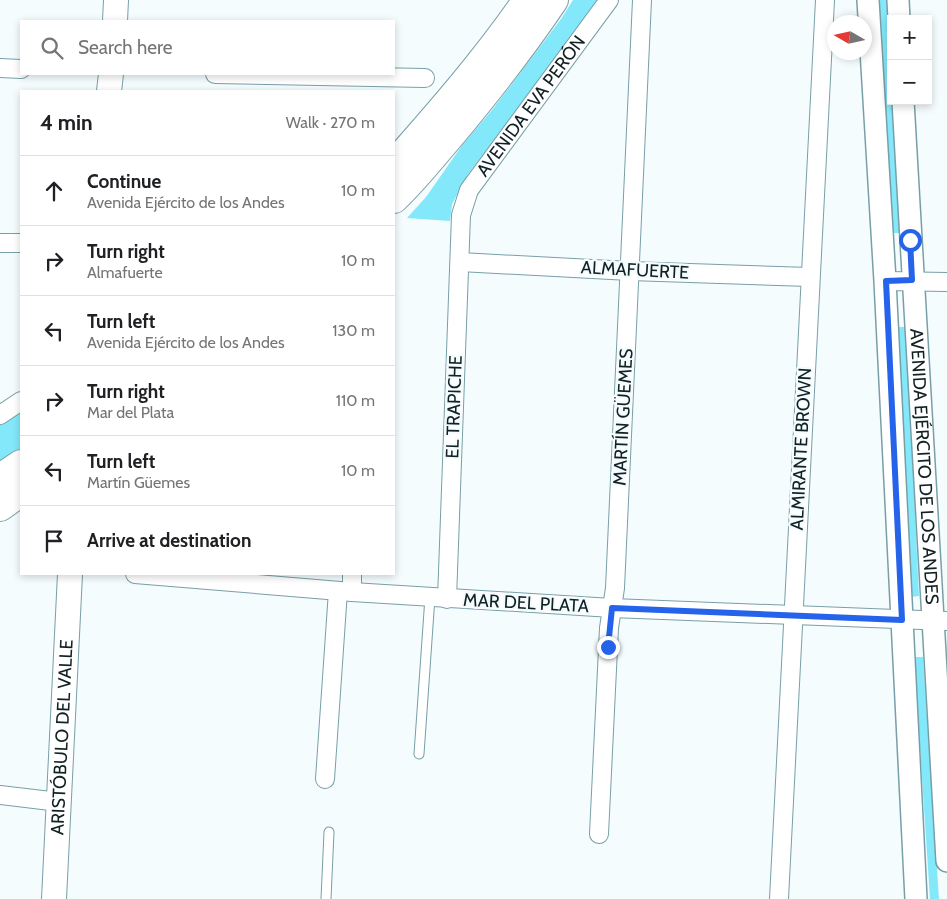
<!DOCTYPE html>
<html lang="en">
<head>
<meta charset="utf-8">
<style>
	:root { --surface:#fff; --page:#f6f6f6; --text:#202124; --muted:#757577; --line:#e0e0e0 }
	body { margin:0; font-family:Cabin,sans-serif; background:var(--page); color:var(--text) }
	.controls { position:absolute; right:15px; top:15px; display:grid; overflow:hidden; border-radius:0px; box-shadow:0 2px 8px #0003 }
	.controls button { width:45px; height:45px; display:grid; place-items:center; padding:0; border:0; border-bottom:1px solid var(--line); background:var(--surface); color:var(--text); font:25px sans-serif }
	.compass { position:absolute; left:827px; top:15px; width:45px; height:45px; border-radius:50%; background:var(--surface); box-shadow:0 2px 8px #0003; rotate:279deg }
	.stop { position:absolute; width:15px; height:15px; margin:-11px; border:4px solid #2563eb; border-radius:50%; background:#fff }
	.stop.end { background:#2563eb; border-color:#fff; box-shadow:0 1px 5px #0008 }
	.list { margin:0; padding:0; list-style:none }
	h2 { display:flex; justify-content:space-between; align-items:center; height:65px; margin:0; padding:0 20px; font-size:21px }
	h2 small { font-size:16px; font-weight:400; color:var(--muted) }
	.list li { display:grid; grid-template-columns:32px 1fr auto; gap:15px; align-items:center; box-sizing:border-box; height:70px; padding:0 20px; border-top:1px solid var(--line) }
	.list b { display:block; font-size:19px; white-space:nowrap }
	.list p { margin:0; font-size:16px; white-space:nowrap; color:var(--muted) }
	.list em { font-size:16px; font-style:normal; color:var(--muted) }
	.icon { flex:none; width:28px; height:28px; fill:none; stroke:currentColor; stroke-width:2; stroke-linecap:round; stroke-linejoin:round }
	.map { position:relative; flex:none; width:947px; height:899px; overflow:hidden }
	.search { position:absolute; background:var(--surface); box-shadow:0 2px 8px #0003; left:20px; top:20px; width:375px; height:55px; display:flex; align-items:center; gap:12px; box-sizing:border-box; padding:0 18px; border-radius:0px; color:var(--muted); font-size:19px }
	.panel { position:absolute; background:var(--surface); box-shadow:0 2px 8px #0003; left:20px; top:90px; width:375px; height:485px; border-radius:0px }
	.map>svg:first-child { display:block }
</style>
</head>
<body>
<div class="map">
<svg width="947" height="899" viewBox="0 0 947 899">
	<rect width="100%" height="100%" fill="#f4fcfe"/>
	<path fill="#84e8fb" d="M573 0H601L468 174 452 204 450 221 407 218 426 197 463 144 492 110 561 19Z
		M879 0H888L891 48V101H894L902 233H893Z
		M897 327H906L919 596 910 597Z
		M21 408V448L0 462V423Z
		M914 657H923L939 899H930Z"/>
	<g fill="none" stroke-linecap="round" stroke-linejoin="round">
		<g stroke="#789fa7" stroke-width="11">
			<path id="service" d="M419 754 430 597
				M326 899 329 832"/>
		</g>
		<g stroke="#789fa7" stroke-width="20">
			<g id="minor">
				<path d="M0 68 21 69"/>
				<path d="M215 74 425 78"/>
				<path d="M0 243H21"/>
				<path d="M460 262 630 271 810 277"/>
				<path d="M885 281 947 282"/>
				<path d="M0 415 21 401"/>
				<path d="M135 574 352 592 612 608 947 621"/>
				<path d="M352 592V574"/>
				<path id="s1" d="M447 599 461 215 469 190 609 0"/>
				<path d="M325 779 338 591"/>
				<path d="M0 795 59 802"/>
				<path d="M599 834 609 628 615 588 642 0"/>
				<path d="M779 899 825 0"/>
			</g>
		</g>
		<g stroke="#789fa7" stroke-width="24">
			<g id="tertiary">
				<path d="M868 0 885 281 916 899"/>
				<path d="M898 0 899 19"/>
				<path id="s2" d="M903 101 947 861"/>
			</g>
		</g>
		<g stroke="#789fa7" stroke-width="26">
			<g id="secondary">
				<path d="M115 21 116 0"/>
				<path d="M109 91 111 74"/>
				<path id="s3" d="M54 899 70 574"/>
			</g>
		</g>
		<g stroke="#789fa7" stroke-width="30">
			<path id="primary" d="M394 164C441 111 487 58 527 0
				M394 199C415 179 433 156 452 134 488 91 523 46 554 0
				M0 478 21 464
				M0 507 21 492"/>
		</g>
		<use href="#service" stroke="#fff" stroke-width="9"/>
		<use href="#minor" stroke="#fff" stroke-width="18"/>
		<use href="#tertiary" stroke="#fff" stroke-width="21"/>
		<use href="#secondary" stroke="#fff" stroke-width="24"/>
		<use href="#primary" stroke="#fff" stroke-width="28"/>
	</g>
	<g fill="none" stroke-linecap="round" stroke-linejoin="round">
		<path stroke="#2563eb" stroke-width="6" d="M608 647 612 608 902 620 886 281 912 280 910 240"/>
	</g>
	<g text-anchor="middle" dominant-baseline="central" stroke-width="4.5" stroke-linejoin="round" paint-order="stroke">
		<g font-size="18" fill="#122124" stroke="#f4fcfe">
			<text stroke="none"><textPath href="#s1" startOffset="515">AVENIDA EVA PERÓN</textPath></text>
			<text transform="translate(635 270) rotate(3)">ALMAFUERTE</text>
			<text transform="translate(454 407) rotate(-88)">EL TRAPICHE</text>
			<text transform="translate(623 417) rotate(-87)">MARTÍN GÜEMES</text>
			<text transform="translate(801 449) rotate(-87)">ALMIRANTE BROWN</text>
			<text stroke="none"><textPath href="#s2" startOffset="366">AVENIDA EJÉRCITO DE LOS ANDES</textPath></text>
			<text transform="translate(526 603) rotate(3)">MAR DEL PLATA</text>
			<text stroke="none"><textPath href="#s3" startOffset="162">ARISTÓBULO DEL VALLE</textPath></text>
		</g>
	</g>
</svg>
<div class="controls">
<button>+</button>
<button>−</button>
</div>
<svg class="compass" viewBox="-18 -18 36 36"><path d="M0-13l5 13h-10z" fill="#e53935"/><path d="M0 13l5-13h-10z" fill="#757577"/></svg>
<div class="stop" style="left:910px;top:240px"></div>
<div class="stop end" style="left:608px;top:647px"></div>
<div class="search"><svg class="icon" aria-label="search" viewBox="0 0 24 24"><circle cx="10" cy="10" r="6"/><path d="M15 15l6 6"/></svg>Search here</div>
<section class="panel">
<h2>4 min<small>Walk · 270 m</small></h2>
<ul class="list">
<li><svg class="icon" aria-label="ahead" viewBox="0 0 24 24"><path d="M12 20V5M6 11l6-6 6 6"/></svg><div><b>Continue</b><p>Avenida Ejército de los Andes</p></div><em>10 m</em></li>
<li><svg class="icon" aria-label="right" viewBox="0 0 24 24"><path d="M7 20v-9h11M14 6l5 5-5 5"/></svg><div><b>Turn right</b><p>Almafuerte</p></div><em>10 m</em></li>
<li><svg class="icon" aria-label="left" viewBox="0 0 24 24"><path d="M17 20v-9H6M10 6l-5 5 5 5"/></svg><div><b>Turn left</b><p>Avenida Ejército de los Andes</p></div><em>130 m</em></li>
<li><svg class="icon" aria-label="right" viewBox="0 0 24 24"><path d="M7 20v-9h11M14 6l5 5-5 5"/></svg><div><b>Turn right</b><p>Mar del Plata</p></div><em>110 m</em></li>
<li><svg class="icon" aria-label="left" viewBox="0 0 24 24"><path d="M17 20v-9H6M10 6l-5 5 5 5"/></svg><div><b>Turn left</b><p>Martín Güemes</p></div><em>10 m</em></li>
<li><svg class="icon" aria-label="arrive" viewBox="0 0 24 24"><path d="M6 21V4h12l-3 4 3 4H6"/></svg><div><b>Arrive at destination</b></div></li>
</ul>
</section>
</div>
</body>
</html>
